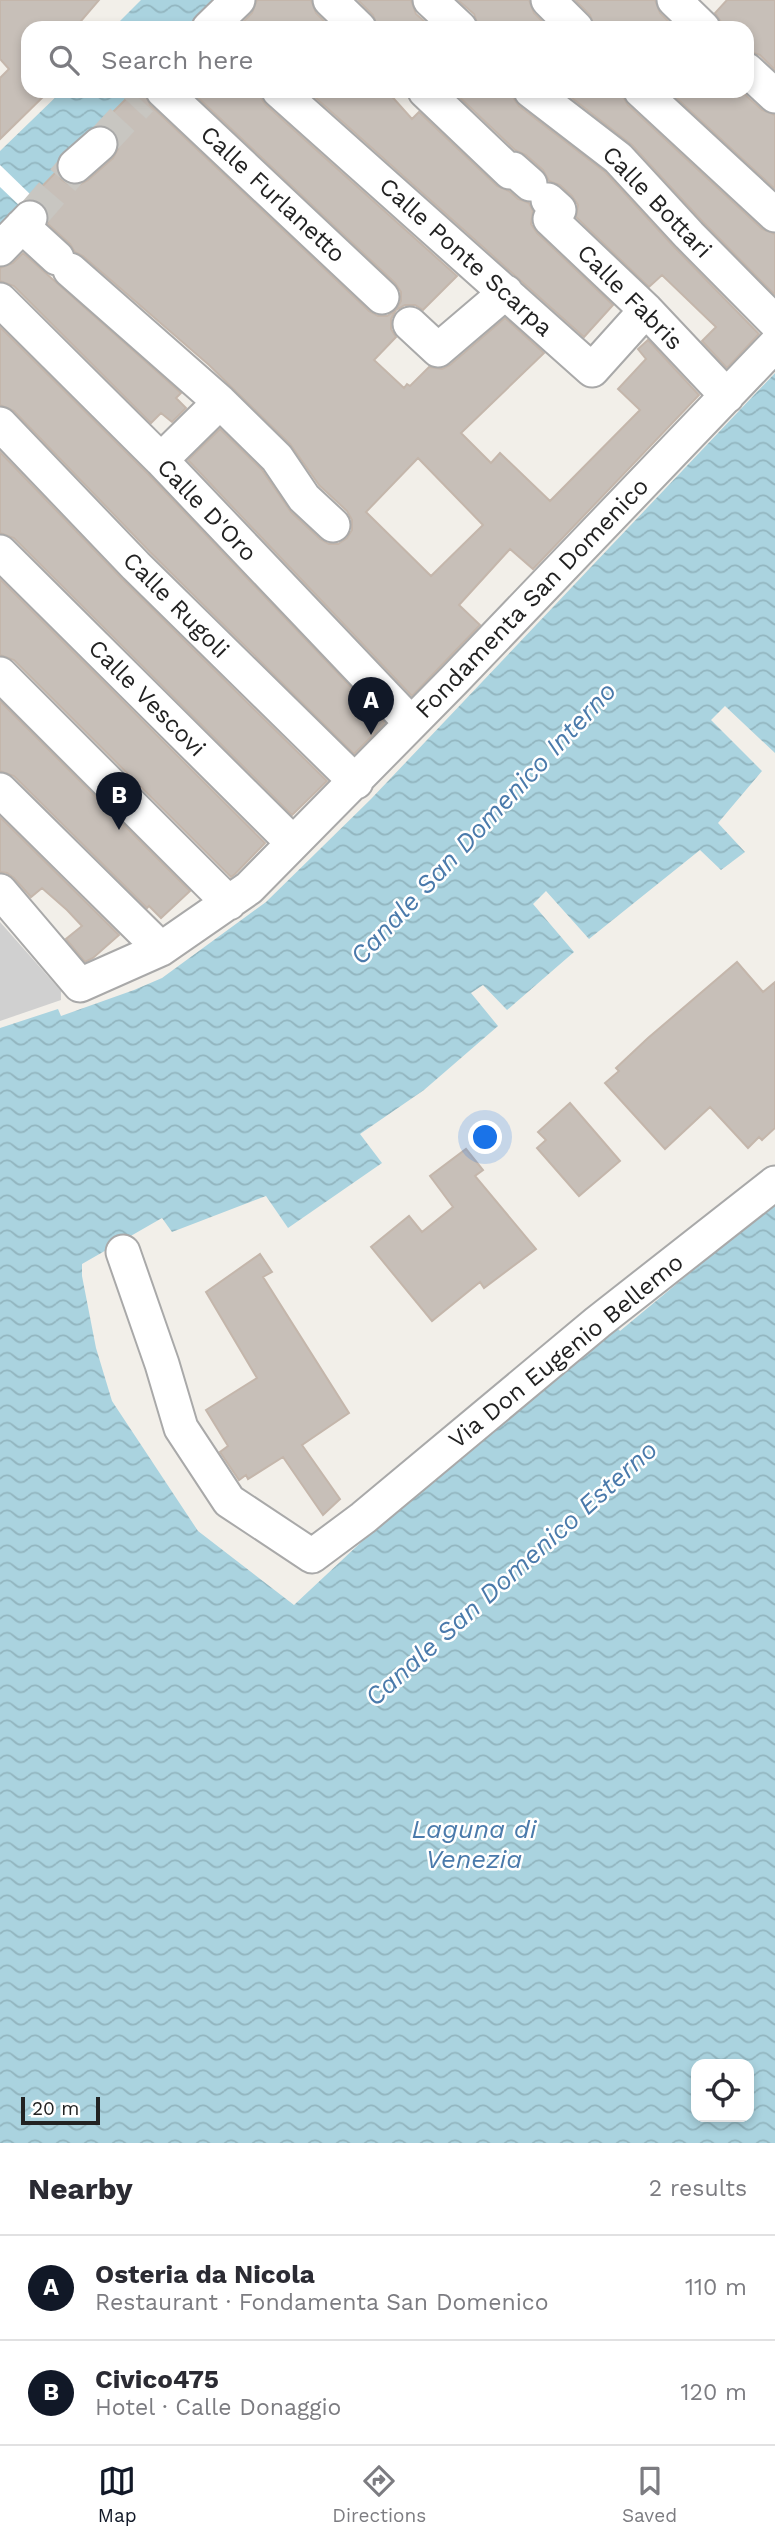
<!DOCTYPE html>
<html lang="en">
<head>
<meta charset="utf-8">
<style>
	:root { --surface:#fff; --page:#f2f2f3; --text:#2b2b33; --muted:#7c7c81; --line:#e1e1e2; --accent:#111827 }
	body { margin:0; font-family:"Work Sans",sans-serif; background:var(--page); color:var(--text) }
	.controls { position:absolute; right:21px; bottom:21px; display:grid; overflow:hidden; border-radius:14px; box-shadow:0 4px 10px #0003 }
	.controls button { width:63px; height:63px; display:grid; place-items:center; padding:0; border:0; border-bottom:2px solid var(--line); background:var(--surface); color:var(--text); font:35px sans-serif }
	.scale { position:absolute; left:21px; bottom:18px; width:79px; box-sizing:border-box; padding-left:7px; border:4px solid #222; border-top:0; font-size:19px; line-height:24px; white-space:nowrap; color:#222; -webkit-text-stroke:5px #fff; paint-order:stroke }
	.you { position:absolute; left:486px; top:1138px; width:24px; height:24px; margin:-18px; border:5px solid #fff; border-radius:50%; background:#1a73e8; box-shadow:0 0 0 10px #1a73e833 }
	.badge { display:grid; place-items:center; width:46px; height:46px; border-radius:50%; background:var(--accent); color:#fff; font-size:23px; font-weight:700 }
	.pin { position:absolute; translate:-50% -58px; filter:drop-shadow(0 2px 4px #0008) }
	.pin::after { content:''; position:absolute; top:37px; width:24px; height:21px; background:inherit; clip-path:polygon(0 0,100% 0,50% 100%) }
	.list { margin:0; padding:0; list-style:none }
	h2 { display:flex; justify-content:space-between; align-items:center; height:91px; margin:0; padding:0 28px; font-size:30px }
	h2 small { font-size:23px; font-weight:400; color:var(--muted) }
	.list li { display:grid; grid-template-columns:46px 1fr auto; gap:21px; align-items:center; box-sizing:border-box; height:105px; padding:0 28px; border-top:2px solid var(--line) }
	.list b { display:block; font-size:26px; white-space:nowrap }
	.list p { margin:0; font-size:23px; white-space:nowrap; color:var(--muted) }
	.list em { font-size:23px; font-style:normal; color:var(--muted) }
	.icon { flex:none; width:38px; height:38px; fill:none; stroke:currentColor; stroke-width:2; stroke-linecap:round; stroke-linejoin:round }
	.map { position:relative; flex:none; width:775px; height:2143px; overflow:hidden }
	.search { position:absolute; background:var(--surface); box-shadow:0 4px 10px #0003; left:21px; right:21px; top:21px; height:77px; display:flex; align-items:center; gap:18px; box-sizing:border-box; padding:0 24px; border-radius:21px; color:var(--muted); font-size:26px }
	.sheet { height:301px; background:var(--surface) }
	nav { display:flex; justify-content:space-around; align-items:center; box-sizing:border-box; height:98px; border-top:2px solid var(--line); background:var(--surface); font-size:19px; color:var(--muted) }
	nav a { display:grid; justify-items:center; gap:4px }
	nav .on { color:var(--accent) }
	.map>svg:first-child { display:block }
</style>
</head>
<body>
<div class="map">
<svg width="775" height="2143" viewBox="0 0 775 2143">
	<defs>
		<pattern id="water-waves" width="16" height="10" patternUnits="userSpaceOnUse" patternTransform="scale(1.75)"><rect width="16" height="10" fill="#aad3df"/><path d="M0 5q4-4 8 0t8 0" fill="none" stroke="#92b5bf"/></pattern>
	</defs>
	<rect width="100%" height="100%" fill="#f2efe9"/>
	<path fill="#d0d0d0" d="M0 922 61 991V1000L0 1021Z"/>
	<path fill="url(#water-waves)" fill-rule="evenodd" d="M141 0H224L194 28H113Z
		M62 91H134L0 229V151Z
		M775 373V753L725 706 711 720 762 771 718 823 745 852 721 870 700 850 589 939 546 891 533 904 574 952 507 1010 483 985 471 993 498 1026 424 1090 360 1134 382 1163 288 1228 266 1196 172 1232 162 1218 82 1264V1276L96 1348 112 1401 198 1531 294 1605 372 1532 613 1323 620 1331 775 1202V2143H0V1028L58 1009 61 1016 134 990 162 978 266 902 371 799ZM696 2064H749V2117H696Z"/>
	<path fill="#fff" d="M0 165 33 197 22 208 0 187Z"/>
	<path fill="#c7bfb8" stroke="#c4b6ab" stroke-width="2" fill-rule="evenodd" d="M0 0H99L75 28H28V91H49L0 139V78L9 69 0 59Z
		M257 0H311L316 13 331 28H237L252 13Z
		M358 0H411L416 14 432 28H378L373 15Z
		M458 0H529L534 13 549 28H479L474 14Z
		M575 0H655L660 13 675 28H595L590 15Z
		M727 0H775V70L760 55 747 51V28H722L721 22 715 13Z
		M134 91H144L150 105 369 311 378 316H387L396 310 401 301V292L395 283 191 91H260L261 98 266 105 457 276 423 310 415 305H405L396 310 391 319V329L396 337 374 360 404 388 407 384 410 386 429 367 442 369 450 365 505 318 544 353 461 433 491 463 500 453 550 501 640 410 618 389 646 359 638 349 648 340 699 395 533 569 510 549 459 605 480 625 412 696 188 460 220 429 262 470 291 512 320 539 329 544H338L347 538 352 530V520L347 511 319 485 290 444 209 365 83 256 75 252 70 244 48 224 49 213 44 205 30 199 57 171 61 179 68 184 79 185 88 180 113 158 118 149 119 140 114 131 100 125ZM418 458 483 525 431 576 366 512Z
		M308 91H387L412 119 419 112 497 186 509 191 518 199 529 203 533 211 531 224 537 233 613 305 584 337Z
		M453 91H512L514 99 519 106 605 172 675 248 759 334 727 368 702 341 716 327 662 275 649 287 576 217 578 205 572 196 560 185 549 181 543 170 526 155 515 150Z
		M563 91H622L623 97 628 105 762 229 775 234V295L703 222 632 145Z
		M669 91H741L762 110 775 115V189Z
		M23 253 181 393 176 398 186 408 172 422 161 413 151 423 14 286 0 281V268L13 263Z
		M0 327 147 473 385 723 354 754 150 552 14 411 0 405Z
		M0 452 122 579 327 781 292 815 14 538 0 533Z
		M0 579 265 843 235 874 231 877 14 660 0 655Z
		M0 701 190 891 161 918 149 906 147 908 14 776 0 771Z
		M0 817 119 935 93 958 85 962 66 939 82 926 67 910 42 888 31 897 14 878 7 873 0 872Z
		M737 962 763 992 775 982V1128L762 1140 759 1137 748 1148 710 1107 665 1149 605 1083 619 1071 616 1068 648 1038Z
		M570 1103 620 1161 579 1196 537 1148 546 1140 538 1132Z
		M466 1149 483 1170 475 1176 536 1249 484 1288 480 1282 432 1321 371 1247 409 1216 422 1232 453 1207 430 1176Z
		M260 1254 272 1272 263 1277 349 1413 302 1445 340 1499 323 1515 283 1457 248 1479 246 1475 239 1480 220 1452 228 1446 206 1410 257 1378 206 1292Z"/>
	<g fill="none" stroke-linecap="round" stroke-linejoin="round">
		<path stroke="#c8c6c1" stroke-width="33" stroke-dasharray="33 17" stroke-linecap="butt" d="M100 144 141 100
			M30 218 75 166"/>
		<g stroke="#a9a9a9" stroke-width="37">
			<path id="minor" d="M330 0 359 28
				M430 0 460 28
				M548 0 576 28
				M674 0 703 28
				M209 28 238 0
				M747 70 775 96
				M163 91 382 297
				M279 91 592 370 646 310
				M425 91 510 172 513 169 530 184
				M531 91 618 158 689 235 775 322
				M641 91 775 215
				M75 166 100 144
				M548 200 559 210 550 219 646 310 727 396
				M22 226 57 258
				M0 249 30 218
				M70 270 220 402 277 458 304 498 333 525
				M0 300 161 460 411 723
				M410 324 438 350 506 292
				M0 424 136 566 356 782
				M161 460 220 402
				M0 552 293 843
				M0 674 229 903
				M0 790 161 949
				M0 891 80 985 161 949 249 888 454 680 775 345
				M123 1252 162 1364 181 1428 229 1501 312 1556 363 1518 598 1322 775 1183"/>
		</g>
		<use href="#minor" stroke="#fff" stroke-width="33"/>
	</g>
	<g text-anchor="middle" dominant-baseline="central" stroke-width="5" stroke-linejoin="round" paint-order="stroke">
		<g font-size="24" fill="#222" stroke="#fff">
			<text transform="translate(273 194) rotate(43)">Calle Furlanetto</text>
			<text transform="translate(657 202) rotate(46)">Calle Bottari</text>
			<text transform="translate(466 257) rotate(42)">Calle Ponte Scarpa</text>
			<text transform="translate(630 297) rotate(45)">Calle Fabris</text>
			<text transform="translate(207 510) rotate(46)">Calle D'Oro</text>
			<text transform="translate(532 598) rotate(-46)">Fondamenta San Domenico</text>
			<text transform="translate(176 605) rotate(45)">Calle Rugoli</text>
			<text transform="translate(147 698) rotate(45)">Calle Vescovi</text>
			<text transform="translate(566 1351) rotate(-39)">Via Don Eugenio Bellemo</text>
		</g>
		<g font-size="26" font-style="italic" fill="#4a7aab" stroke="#fff">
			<text transform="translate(483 823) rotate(-47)">Canale San Domenico Interno</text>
			<text transform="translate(511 1573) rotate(-42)">Canale San Domenico Esterno</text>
			<text x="474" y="1829">Laguna di<tspan x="474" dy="30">Venezia</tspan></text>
		</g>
	</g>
</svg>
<div class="controls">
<button><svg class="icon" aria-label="locate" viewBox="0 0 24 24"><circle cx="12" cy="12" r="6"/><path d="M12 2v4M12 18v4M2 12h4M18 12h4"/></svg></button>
</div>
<div class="scale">20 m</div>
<div class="you"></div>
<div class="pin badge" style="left:371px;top:735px">A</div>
<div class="pin badge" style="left:119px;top:830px">B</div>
<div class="search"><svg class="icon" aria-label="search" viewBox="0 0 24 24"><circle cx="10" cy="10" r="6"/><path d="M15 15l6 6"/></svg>Search here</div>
</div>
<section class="sheet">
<h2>Nearby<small>2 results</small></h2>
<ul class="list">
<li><span class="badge">A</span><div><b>Osteria da Nicola</b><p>Restaurant · Fondamenta San Domenico</p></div><em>110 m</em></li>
<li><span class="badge">B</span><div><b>Civico475</b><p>Hotel · Calle Donaggio</p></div><em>120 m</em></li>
</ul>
</section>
<nav>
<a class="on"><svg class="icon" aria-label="map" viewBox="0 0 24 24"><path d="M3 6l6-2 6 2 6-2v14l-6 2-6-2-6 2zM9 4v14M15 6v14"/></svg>Map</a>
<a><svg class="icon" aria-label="directions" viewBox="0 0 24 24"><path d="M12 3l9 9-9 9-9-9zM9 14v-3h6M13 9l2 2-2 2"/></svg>Directions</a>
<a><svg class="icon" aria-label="saved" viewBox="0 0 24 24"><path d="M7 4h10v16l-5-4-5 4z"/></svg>Saved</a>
</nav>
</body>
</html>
